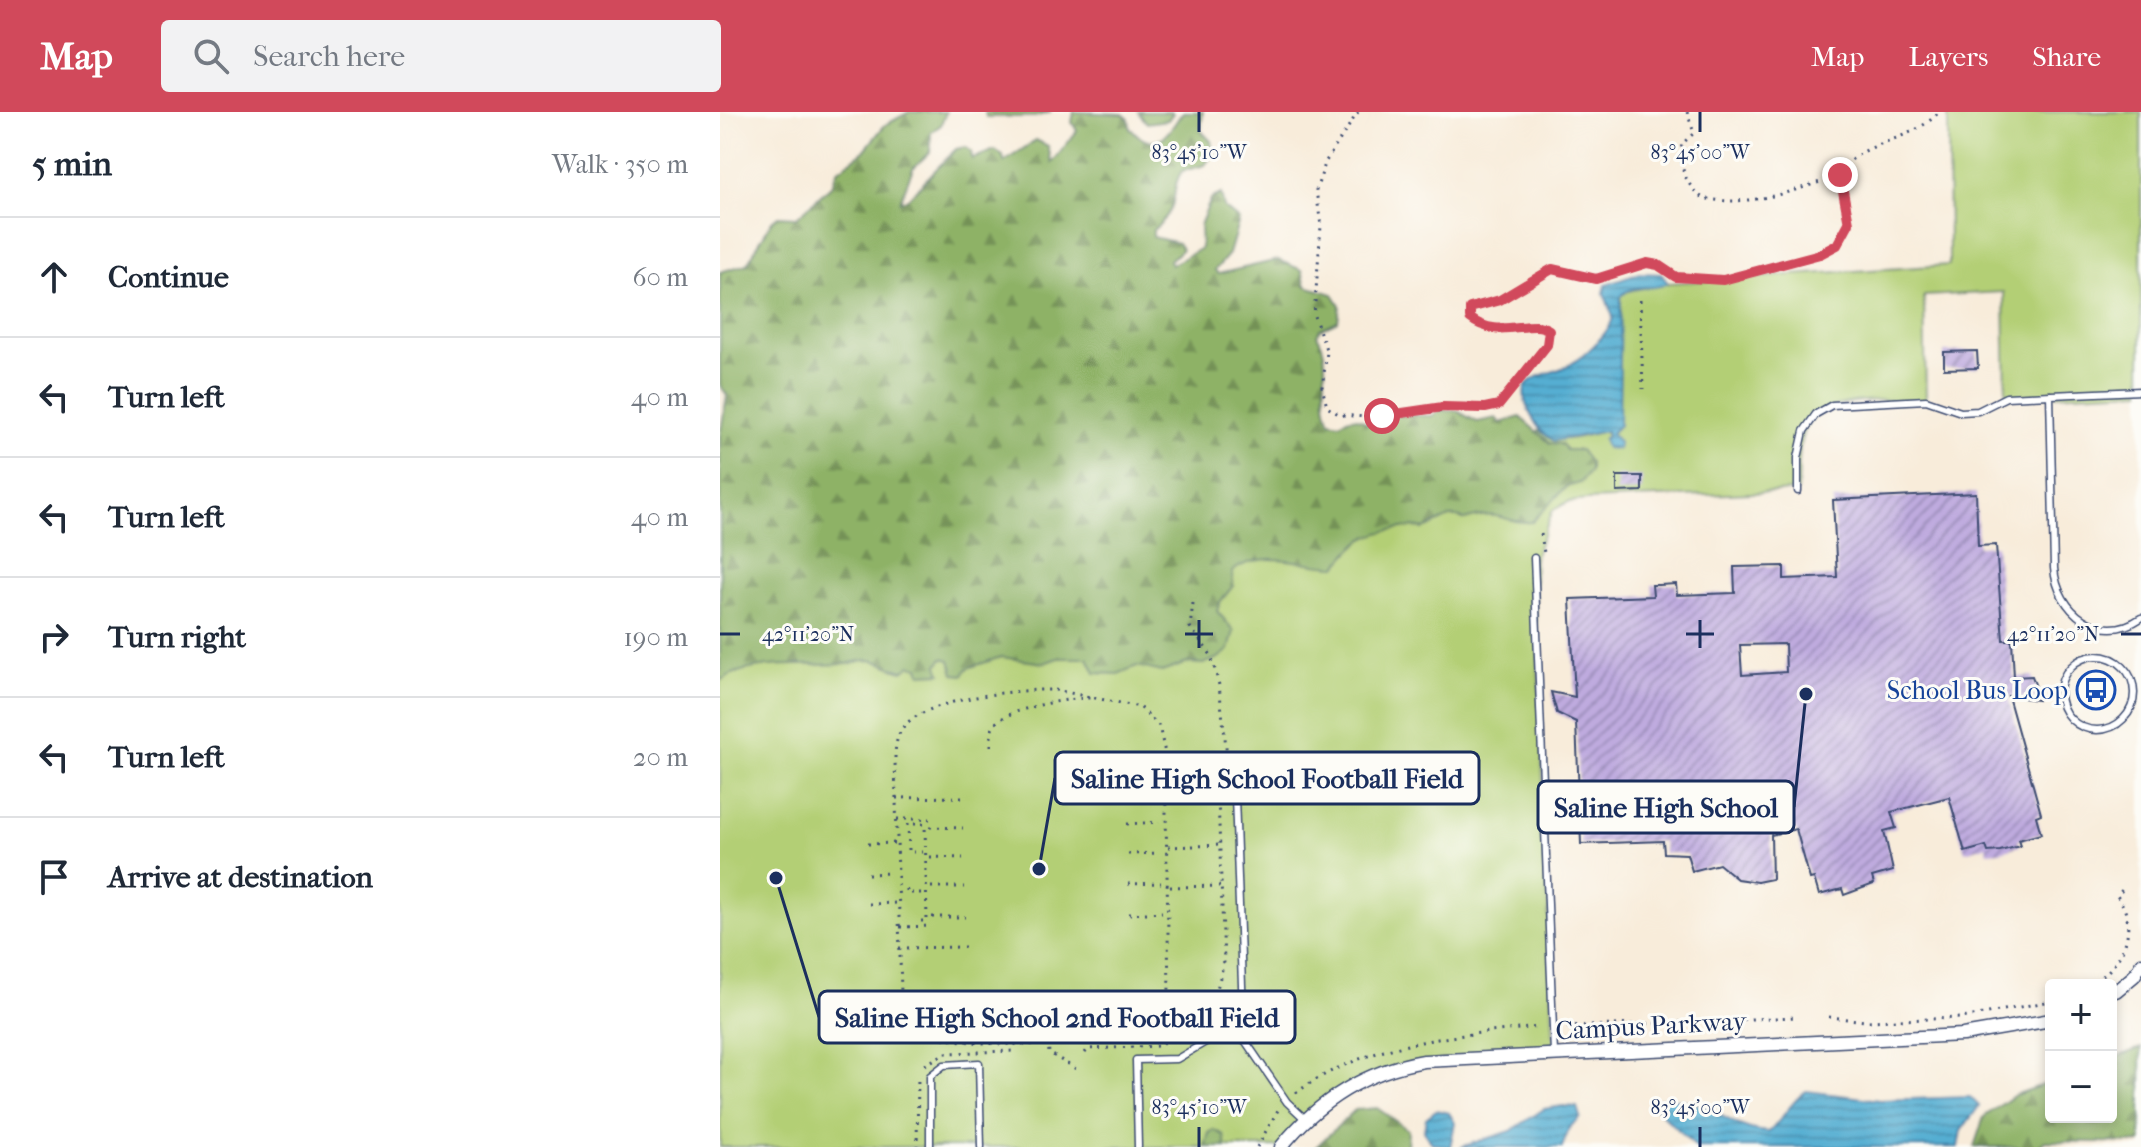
<!DOCTYPE html>
<html lang="en">
<head>
<meta charset="utf-8">
<style>
	:root { --surface:#fff; --page:#f2f2f3; --text:#1f2937; --muted:#747a83; --line:#e0e1e3; --accent:#d1495b }
	body { margin:0; font-family:"IM FELL French Canon",serif; background:var(--page); color:var(--text) }
	.controls { position:absolute; right:24px; bottom:24px; display:grid; overflow:hidden; border-radius:8px; box-shadow:0 4px 12px #0003 }
	.controls button { width:72px; height:72px; display:grid; place-items:center; padding:0; border:0; border-bottom:2px solid var(--line); background:var(--surface); color:var(--text); font:40px sans-serif }
	.stop { position:absolute; width:24px; height:24px; margin:-18px; border:6px solid #d1495b; border-radius:50%; background:#fff }
	.stop.end { background:#d1495b; border-color:#fff; box-shadow:0 2px 8px #0008 }
	.list { margin:0; padding:0; list-style:none }
	h2 { display:flex; justify-content:space-between; align-items:center; height:104px; margin:0; padding:0 32px; font-size:34px }
	h2 small { font-size:26px; font-weight:400; color:var(--muted) }
	.list li { display:grid; grid-template-columns:52px 1fr auto; gap:24px; align-items:center; box-sizing:border-box; height:120px; padding:0 32px; border-top:2px solid var(--line) }
	.list b { display:block; font-size:30px; white-space:nowrap }
	.list em { font-size:26px; font-style:normal; color:var(--muted) }
	.icon { flex:none; width:44px; height:44px; fill:none; stroke:currentColor; stroke-width:2; stroke-linecap:round; stroke-linejoin:round }
	.map { position:relative; flex:none; width:1421px; height:1035px; overflow:hidden }
	header { display:flex; align-items:center; gap:48px; box-sizing:border-box; height:112px; padding:0 40px; background:var(--accent); color:#fff }
	header strong { font-size:38px }
	nav { display:flex; gap:44px; margin-inline-start:auto; font-size:28px }
	.search { width:560px; height:72px; background:var(--page); display:flex; align-items:center; gap:20px; box-sizing:border-box; padding:0 28px; border-radius:8px; color:var(--muted); font-size:30px }
	main { display:flex }
	aside { flex:1; background:var(--surface) }
	.map>svg:first-child { display:block }
</style>
</head>
<body>
<header>
<strong>Map</strong>
<div class="search"><svg class="icon" aria-label="search" viewBox="0 0 24 24"><circle cx="10" cy="10" r="6"/><path d="M15 15l6 6"/></svg>Search here</div>
<nav><a>Map</a><a>Layers</a><a>Share</a></nav>
</header>
<main>
<aside>
<h2>5 min<small>Walk · 350 m</small></h2>
<ul class="list">
<li><svg class="icon" aria-label="ahead" viewBox="0 0 24 24"><path d="M12 20V5M6 11l6-6 6 6"/></svg><div><b>Continue</b></div><em>60 m</em></li>
<li><svg class="icon" aria-label="left" viewBox="0 0 24 24"><path d="M17 20v-9H6M10 6l-5 5 5 5"/></svg><div><b>Turn left</b></div><em>40 m</em></li>
<li><svg class="icon" aria-label="left" viewBox="0 0 24 24"><path d="M17 20v-9H6M10 6l-5 5 5 5"/></svg><div><b>Turn left</b></div><em>40 m</em></li>
<li><svg class="icon" aria-label="right" viewBox="0 0 24 24"><path d="M7 20v-9h11M14 6l5 5-5 5"/></svg><div><b>Turn right</b></div><em>190 m</em></li>
<li><svg class="icon" aria-label="left" viewBox="0 0 24 24"><path d="M17 20v-9H6M10 6l-5 5 5 5"/></svg><div><b>Turn left</b></div><em>20 m</em></li>
<li><svg class="icon" aria-label="arrive" viewBox="0 0 24 24"><path d="M6 21V4h12l-3 4 3 4H6"/></svg><div><b>Arrive at destination</b></div></li>
</ul>
</aside>
<div class="map">
<svg width="1421" height="1035" viewBox="0 0 1421 1035">
	<defs>
		<pattern id="forest-firs" width="22" height="20" patternUnits="userSpaceOnUse" patternTransform="scale(2)"><rect width="22" height="20" fill="#8eb266"/><path d="M5 1l3.5 6h-7zM16 11l3.5 6h-7z" fill="#739157"/></pattern>
		<pattern id="water-rules" width="6" height="5" patternUnits="userSpaceOnUse" patternTransform="scale(2)"><rect width="6" height="5" fill="#55aed2"/><path d="M0 2.5h6" fill="none" stroke="#468eae"/></pattern>
		<pattern id="building-hatch" width="6" height="6" patternUnits="userSpaceOnUse" patternTransform="scale(2)"><rect width="6" height="6" fill="#bfabdf"/><path d="M-1 1l2-2M0 6l6-6M5 7l2-2" fill="none" stroke="#9a8cb8"/></pattern>
	</defs>
	<rect width="100%" height="100%" fill="#fdfcf7"/>
	<filter id="ink" filterUnits="userSpaceOnUse"><feTurbulence type="fractalNoise" baseFrequency=".0125" numOctaves="2"/><feDisplacementMap in="SourceGraphic" scale="16" xChannelSelector="R" yChannelSelector="G"/><feConvolveMatrix kernelMatrix="1 2 1 2 8 2 1 2 1" color-interpolation-filters="sRGB"/></filter>
	<filter id="wash" filterUnits="userSpaceOnUse"><feTurbulence type="fractalNoise" baseFrequency=".006" numOctaves="4" result="noise"/><feDisplacementMap in="SourceGraphic" scale="32" xChannelSelector="R" yChannelSelector="G"/><feGaussianBlur stdDeviation="1.8" result="paint"/><feColorMatrix in="noise" values="0 0 0 0 0 0 0 0 0 0 0 0 0 0 0 0 0 1.4 0 .05"/><feComposite in="paint" operator="in"/></filter>
	<g filter="url(#wash)">
		<rect width="100%" height="100%" fill="#f8ecda"/>
		<path fill="#b3cf75" stroke="#677f6a" stroke-width="2" d="M1228 0H1421V279L1286 285 1284 180 1204 184 1206 288C1167 290 1092 278 1081 329 1078 345 1079 363 1078 379L868 388 848 390 833 398 814 446 834 941 725 947 638 969 561 1035H0V539L395 328 820 319C841 336 863 322 886 319L887 324 883 327 898 337 899 330 891 321 899 313V191L903 180 948 171 1229 153Z"/>
		<path fill="url(#forest-firs)" stroke="#547062" stroke-width="2" d="M189 0H226L221 13 211 20 210 40 193 56 180 89 187 87 236 37 245 35 251 39 252 47 275 38 283 44 284 50 316 28 328 34 332 51 357 19 352 10 354 0 403 2 409 7 410 17C417 20 418 26 425 28 445 34 453 12 463 0H483L481 19 491 29 493 42 485 53 462 59C448 79 464 93 433 118V125L458 131 462 137 450 148 451 153 481 136 480 113 491 87 501 82 504 96 519 108 509 142 495 158 498 162 558 148 582 158 586 174 613 182 620 193 618 209 600 217 597 223C614 249 597 281 610 309L620 311C630 304 637 304 647 311L678 303 712 304 720 298 737 299 757 310 776 306 780 311 800 305 830 331 842 332 846 338H860L870 351V359L860 371 846 375 812 410C783 412 782 396 745 408 730 398 719 413 703 417 692 412 657 420 646 426 635 431 625 445 617 454 583 454 541 435 512 460L513 474 500 490 497 499 514 519 509 538 498 546 483 552 467 551 442 560 417 554 398 562 375 561 368 546H338L324 551 281 545 248 556 243 563 234 562 230 548 223 546 218 553 221 561 201 562 199 555 191 553 183 559C170 556 163 549 148 548 139 548 132 552 123 552 89 555 29 547 0 569V324L7 283 0 273V160L27 152 52 109 58 104 77 105 112 73 117 59 144 39 165 13Z
			M265 0H331L315 5H266Z
			M418 0H452L453 1 448 8 427 11Z
			M1421 936V1031L1325 1029 1318 1035H1254L1264 1005 1295 983 1331 970V1005H1391V947Z
			M657 996 688 1018 687 1035H596L635 998Z
			M494 1018 504 1023 506 1035H485L489 1021Z"/>
		<path fill="url(#water-rules)" stroke="#386e98" stroke-width="2" d="M920 161 941 162 948 171C934 180 912 170 901 185L899 313 891 321 899 330 898 337 886 336 883 327 887 324 886 319 834 329C821 321 816 313 810 301 791 262 824 266 847 254 862 247 890 221 893 205L884 181 886 173Z
			M1086 979 1160 988 1250 985 1259 994 1241 1019 1238 1035H976L933 994 939 987C993 984 1005 1018 1049 1020 1063 1007 1071 989 1086 979Z
			M843 994 857 995 860 1005 850 1015 842 1035H741L791 1019 824 997Z
			M716 998 729 1001 735 1011 730 1035 712 1031 704 1019 706 1006Z"/>
		<g id="blocks">
			<path fill="url(#building-hatch)" fill-rule="evenodd" d="M1257 239 1258 256 1224 257V240Z
				M897 364H922V379L897 380Z
				M1256 381 1258 434 1276 433 1283 528H1292L1294 565 1312 564 1317 578 1318 588 1288 584 1321 702 1316 704 1321 722 1298 728 1300 734 1280 739 1268 740 1266 734 1245 740 1229 685 1171 700 1176 716 1164 719 1173 759 1152 765 1154 772 1124 783 1122 777 1099 783 1094 766 1090 767 1076 717 1051 723 1052 767 1037 770 1017 767 999 752 972 759 967 742 944 741 943 729 861 732 856 610 837 601 831 580 855 585 850 487 933 484 932 473H939L956 472 957 483 1015 481 1014 455 1064 454V467L1117 465 1113 388ZM1065 532 1066 560 1022 563 1020 533Z"/>
		</g>
	</g>
	<g filter="url(#ink)">
		<use href="#blocks" fill-opacity="0" stroke="#3c4b71" stroke-width="2"/>
		<g fill="none" stroke-linecap="round" stroke-linejoin="round">
			<g stroke="#3c4b71" stroke-width="9">
				<path id="lane" d="M1330 283 1334 456C1337 499 1380 534 1421 506
					M1078 379V346L1084 319 1096 302 1112 293 1206 288 1241 300 1258 299 1286 285 1421 279
					M814 446 834 941
					M1340 581a37 37 0 1 1 74 0a37 37 0 1 1-74 0Z
					M524 927 567 990 585 1007
					M210 1035V964L224 953 259 951 261 1035
					M418 1035 416 948 457 947 489 928 524 927 515 685 528 664H535"/>
			</g>
			<g stroke="#3c4b71" stroke-width="15">
				<path id="street" d="M1396 879 1414 864 1421 852
					M561 1035C599 988 645 959 704 949L1243 923 1331 908"/>
			</g>
			<path stroke="#3c4b71" stroke-width="3" stroke-dasharray="2 6" stroke-linecap="butt" d="M638 0 606 49 596 78 601 114 594 204 607 240 602 275 607 295 620 303 646 305 779 293 827 233 829 218C812 205 778 229 750 206V196L780 188 832 157 885 166 927 151 938 153 956 165 1003 168 1100 142 1117 133 1129 111 1119 71 1124 55C1150 26 1190 31 1219 0
				M967 0 974 21 962 32C958 52 966 75 983 86 1030 96 1077 78 1120 63
				M920 188 923 277
				M821 422 824 441
				M473 491 470 515 491 543 499 573 509 661
				M335 578 420 595 439 614 445 641 449 882 446 898C442 910 433 918 421 923 389 935 237 937 207 921 190 913 184 899 181 882L175 648C175 636 176 623 185 613 211 586 298 577 335 578Z
				M271 634C271 625 270 616 277 610 294 595 354 585 376 586
				M176 686 242 685
				M177 707H210
				M407 712 439 710
				M210 715 243 716
				M148 732 176 731
				M448 735 500 733
				M189 738 188 712H205L207 809H200
				M193 740H206
				M408 742 440 741
				M210 745 243 746
				M148 762 172 761
				M408 772 441 771
				M211 775H244
				M450 775 502 774
				M187 777V781H207
				M149 792 177 791
				M409 802 442 800
				M212 805H245
				M180 815 212 814
				M179 836 245 835
				M1369 873C1402 856 1421 815 1397 784L1403 777
				M1109 905 1146 909 1242 906 1331 889
				M362 906V914
				M847 915 1077 905
				M328 930 329 941 356 957
				M365 941 368 937 438 934 461 918 497 877 504 850 498 685 502 670 518 654
				M205 953 225 941 295 939
				M576 981C644 930 737 923 819 915
				M197 1035 198 963
				M537 1035 558 998"/>
			<use href="#lane" stroke="#fff" stroke-width="6"/>
			<use href="#street" stroke="#fff" stroke-width="12"/>
		</g>
	</g>
	<g fill="none" stroke-linecap="round" stroke-linejoin="round" filter="url(#ink)">
		<path stroke="#d1495b" stroke-width="10" d="M662 304 723 295 765 296 779 293 827 233 829 218C812 205 778 229 750 206V196L780 188 832 157 876 167 927 151 938 153 956 165 1003 168 1100 142 1117 133 1129 111 1120 63"/>
	</g>
	<path fill="none" stroke="#1b2f5e" stroke-width="3" d="M479 0V20M980 0V20M479 508V536M980 508V536M0 522H20M465 522H493M966 522H994M1401 522H1421M479 1015V1035M980 1015V1035"/>
	<defs>
		<g id="bus-ring" transform="scale(2)"><circle r="9.5" fill="#fdfcf7" stroke="#1a4fb4" stroke-width="1.5"/><path d="M-5-6H5V4H4V6H2V4H-2V6H-4V4H-5ZM-3.5-4V0h7V-4ZM-3.5 1.2v1.5H-2V1.2ZM2 1.2v1.5H3.5V1.2Z" fill="#1a4fb4"/></g>
	</defs>
	<g fill-rule="evenodd">
		<use href="#bus-ring" x="1376" y="578"/>
	</g>
	<g text-anchor="middle" dominant-baseline="central" stroke-width="6" stroke-linejoin="round" paint-order="stroke">
		<g font-size="26" fill="#164399" stroke="#fdfcf7" text-anchor="end">
			<text x="1348" y="578">School Bus Loop</text>
		</g>
		<g font-size="26" fill="#1b2f5e" stroke="#fdfcf7">
			<text transform="translate(931 914) rotate(-3)">Campus Parkway</text>
		</g>
	</g>
	<g font-size="20" text-anchor="middle" fill="#1b2f5e" stroke="#fdfcf7" stroke-width="6" stroke-linejoin="round" paint-order="stroke">
		<text x="479" y="47">83°45'10"W</text>
		<text x="980" y="47">83°45'00"W</text>
		<text x="88" y="529">42°11'20"N</text>
		<text x="1333" y="529">42°11'20"N</text>
		<text x="479" y="1002">83°45'10"W</text>
		<text x="980" y="1002">83°45'00"W</text>
	</g>
	<path fill="none" stroke="#1b2f5e" stroke-width="3" d="M319 757L335 666M1086 582L1074 695M56 766L99 905"/>
	<g fill="#1b2f5e" stroke="#fdfcf7" stroke-width="3">
		<circle cx="319" cy="757" r="8"/>
		<circle cx="1086" cy="582" r="8"/>
		<circle cx="56" cy="766" r="8"/>
	</g>
	<g fill="#fdfcf7" stroke="#1b2f5e" stroke-width="3">
		<rect x="335" y="640" width="424" height="52" rx="8"/>
		<rect x="818" y="669" width="256" height="52" rx="8"/>
		<rect x="99" y="879" width="476" height="52" rx="8"/>
	</g>
	<g font-size="28" text-anchor="middle" font-weight="bold" fill="#1b2f5e">
		<text x="547" y="676">Saline High School Football Field</text>
		<text x="946" y="705">Saline High School</text>
		<text x="337" y="915">Saline High School 2nd Football Field</text>
	</g>
</svg>
<div class="controls">
<button>+</button>
<button>−</button>
</div>
<div class="stop" style="left:662px;top:304px"></div>
<div class="stop end" style="left:1120px;top:63px"></div>
</div>
</main>
</body>
</html>
